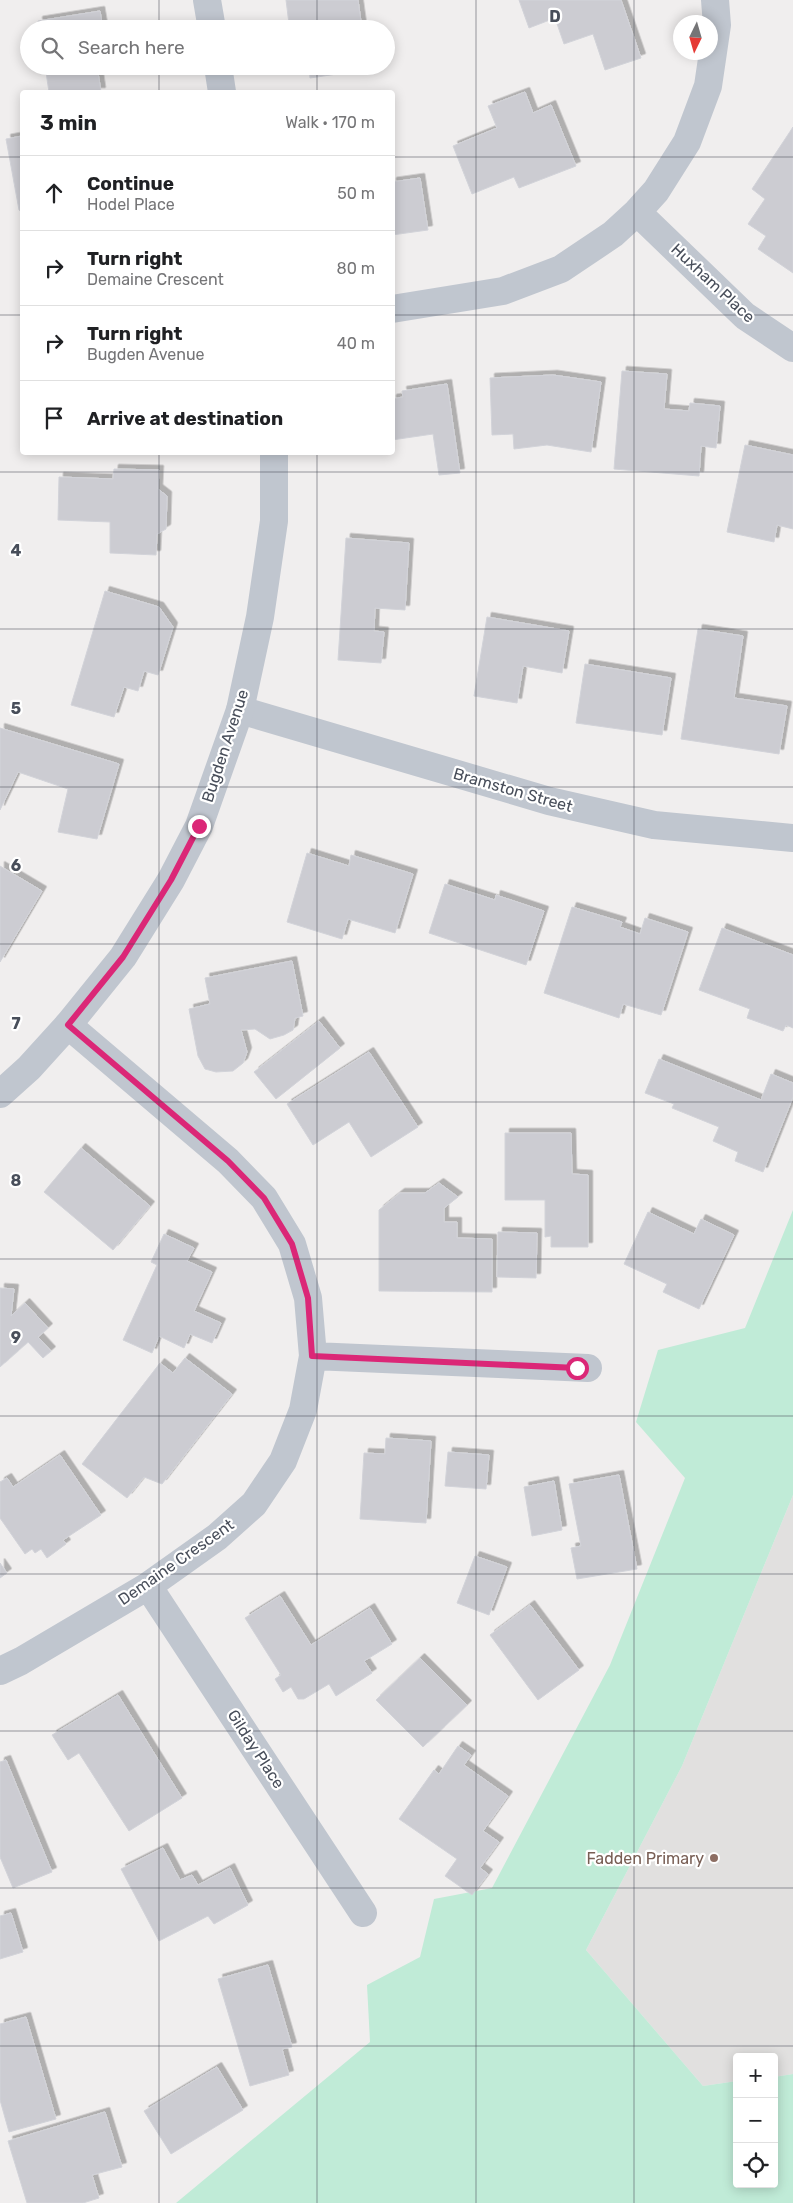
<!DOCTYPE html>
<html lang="en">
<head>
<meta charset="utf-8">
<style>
	:root { --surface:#fff; --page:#f2f2f2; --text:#202124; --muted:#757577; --line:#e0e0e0 }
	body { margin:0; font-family:Rubik,sans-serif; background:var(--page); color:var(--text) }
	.controls { position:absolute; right:15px; bottom:15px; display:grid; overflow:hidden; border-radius:5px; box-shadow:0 2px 12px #0003 }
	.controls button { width:45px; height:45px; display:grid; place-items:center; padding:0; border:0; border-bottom:1px solid var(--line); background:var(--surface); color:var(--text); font:25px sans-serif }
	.compass { position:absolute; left:673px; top:15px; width:45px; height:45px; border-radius:50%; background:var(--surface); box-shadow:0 2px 12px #0003; rotate:185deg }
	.stop { position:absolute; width:15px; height:15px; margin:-11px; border:4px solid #db2777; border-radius:50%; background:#fff }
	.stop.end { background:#db2777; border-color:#fff; box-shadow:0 1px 5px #0008 }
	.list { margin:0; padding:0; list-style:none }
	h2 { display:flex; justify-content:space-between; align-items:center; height:65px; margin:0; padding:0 20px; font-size:21px }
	h2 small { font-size:16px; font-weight:400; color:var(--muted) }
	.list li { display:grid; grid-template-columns:32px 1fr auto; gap:15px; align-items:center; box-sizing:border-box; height:75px; padding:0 20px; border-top:1px solid var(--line) }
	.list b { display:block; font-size:19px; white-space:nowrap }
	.list p { margin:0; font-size:16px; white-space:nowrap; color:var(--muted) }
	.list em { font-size:16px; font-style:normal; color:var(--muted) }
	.icon { flex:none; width:28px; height:28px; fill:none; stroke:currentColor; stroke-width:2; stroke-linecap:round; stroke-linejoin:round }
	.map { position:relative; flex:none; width:793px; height:2203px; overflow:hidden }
	.search { position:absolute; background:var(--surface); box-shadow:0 2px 12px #0003; left:20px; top:20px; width:375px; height:55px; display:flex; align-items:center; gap:12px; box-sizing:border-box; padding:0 18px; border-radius:28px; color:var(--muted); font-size:19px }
	.panel { position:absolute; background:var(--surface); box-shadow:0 2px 12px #0003; left:20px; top:90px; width:375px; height:365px; border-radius:5px }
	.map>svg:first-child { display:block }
</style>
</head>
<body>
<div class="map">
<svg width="793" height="2203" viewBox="0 0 793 2203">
	<defs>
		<filter id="shadow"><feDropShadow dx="4.5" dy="-4.5" stdDeviation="0" flood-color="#0004"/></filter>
	</defs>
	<rect width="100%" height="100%" fill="#f0eeee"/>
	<path fill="#e1e0df" d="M793 1495V2074L774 2077V2057H737V2081L703 2086 586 1950 682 1766Z"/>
	<path fill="#c0ebd7" d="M793 1210V1495L682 1766 586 1950 703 2086 737 2081V2184H774V2077L793 2074V2203H176L370 2042 367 1985 420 1957 434 1899 492 1888 610 1665 685 1478 636 1422 658 1350 745 1328Z"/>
	<path fill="#ccccd2" stroke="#d2d3d9" filter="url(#shadow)" d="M286 0H358L362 29H304L303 22 289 24Z
		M519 0H621L641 58 605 70 593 34 564 44 555 18 529 28Z
		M100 11 103 29H39L38 21Z
		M45 66H97L101 92H49Z
		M309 66H343L344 73 310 78Z
		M525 92 533 113 551 105 576 166 519 188 514 177 472 194 453 146 497 128 488 106Z
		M793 127V273L758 249 766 236 748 224 765 199 752 189Z
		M22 136V213L19 210 6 139Z
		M420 178 428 230 392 235V182Z
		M622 371 667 374 664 409 689 411 690 403 720 406 716 448 701 446 699 476 614 469Z
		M553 375 601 382 591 452 547 445 514 449 513 434 492 435 490 378Z
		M447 384 460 473 439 475 433 434 392 440V399L403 397 402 391Z
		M745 445 793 455V529L777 525 774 542 727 532Z
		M114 469 159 470 158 489 167 496 166 529 157 534 156 555 110 553V522L58 520 59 477 113 479Z
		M346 538 409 543 405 610 375 608 374 631 384 632 381 663 338 660Z
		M105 591 159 607 173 627 158 675 144 671 138 691 124 687 114 717 71 705Z
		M487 617 569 631 562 673 523 666 517 703 474 696Z
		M698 629 743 636 734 698 787 706 779 754 681 739Z
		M585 664 671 678 662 735 576 723Z
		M0 728 119 764 97 839 58 832 68 789 18 772 0 810Z
		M307 853 349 866 351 855 413 874 395 933 348 919 342 939 287 922Z
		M0 866 42 891 0 962Z
		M445 884 495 900 496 895 544 911 526 965 429 933Z
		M572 907 622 922 620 927 640 934 645 918 688 932 661 1015 623 1004 619 1018 544 993Z
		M722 928 793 955V1028L786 1025 783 1031 747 1018 750 1009 699 990Z
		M292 961 303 1016 295 1018 293 1030 284 1035 270 1039 255 1029 241 1030 247 1052 243 1063 233 1071 216 1072 205 1069 198 1056 189 1009 210 1004 205 978Z
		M319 1021 340 1048 276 1099 254 1072Z
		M369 1052 418 1127 371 1157 349 1122 313 1145 287 1104Z
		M659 1059 761 1100 771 1074 793 1083V1097L763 1172 735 1161 738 1152 713 1141 719 1127 672 1108 674 1104 645 1093Z
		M505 1133H571L572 1174 588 1175V1247H551V1236L545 1237V1200H505Z
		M81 1148 150 1206 113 1250 44 1192Z
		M439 1183 458 1197 444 1208V1222H457V1238L492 1239V1292L379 1291V1210L400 1193H425Z
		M648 1212 694 1234 701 1219 734 1235 699 1309 663 1292 667 1284 624 1264Z
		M498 1232 537 1233 536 1278 497 1277Z
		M164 1234 194 1248 187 1261 212 1272 194 1311 221 1323 212 1343 190 1334 184 1348 159 1336 152 1353 123 1340 157 1265 151 1262Z
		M0 1288 14 1289 11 1316 25 1303 48 1328 38 1337 51 1351 43 1358 28 1342 0 1367Z
		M185 1358 232 1394 162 1484 144 1477 127 1498 82 1464 160 1363 173 1373Z
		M386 1438 431 1441 426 1523 360 1519 364 1453 385 1454Z
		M448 1452 489 1455 486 1489 445 1486Z
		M60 1455 101 1515 63 1540 66 1544 47 1558 41 1549 35 1553 32 1549 25 1554 0 1518V1482L7 1478 13 1487Z
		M619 1475 637 1569 577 1579 571 1548 581 1546 569 1484Z
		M554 1481 562 1530 532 1536 524 1487Z
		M475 1556 507 1567 489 1615 457 1603Z
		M0 1563 7 1573 0 1578Z
		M280 1596 311 1645 370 1608 392 1644 364 1661 372 1673 336 1696 329 1684 304 1699H298L291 1687 283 1692 275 1679 281 1675 245 1618Z
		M530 1605 579 1670 538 1700 490 1635Z
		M420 1658 467 1705 423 1747 376 1700Z
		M118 1695 182 1798 129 1831 79 1753 68 1760 52 1735Z
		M458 1746 471 1755 464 1765 508 1796 483 1831 499 1842 480 1868 488 1874 472 1895 445 1876 457 1859 399 1819 434 1770 439 1774Z
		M6 1760 52 1872 13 1888 0 1857V1762Z
		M163 1848 180 1880 192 1875 198 1885 230 1868 248 1905 214 1924 208 1916 159 1941 121 1869Z
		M11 1913 23 1952 0 1959V1916Z
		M268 1965 292 2047 282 2049 289 2075 250 2086 218 1979Z
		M26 2017 56 2119 9 2132 0 2100V2024Z
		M217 2067 243 2110 171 2154 144 2111Z
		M105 2112 122 2167 92 2175 99 2198 83 2203H27L8 2141Z"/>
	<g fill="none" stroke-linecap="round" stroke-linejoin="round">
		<path stroke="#c0c6cf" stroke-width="28" d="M637 212 745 316 793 348
			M392 309 503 291 561 269 613 234 637 212 656 191 687 142 708 86 717 25 715 0
			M240 710 549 801 654 825 793 838
			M313 1356 588 1368
			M148 1586 363 1913
			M0 1671 21 1661 148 1586 217 1537 254 1504 283 1461 303 1410 313 1356 308 1298 292 1244 264 1198 228 1161 68 1025"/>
		<path stroke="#c0c6cf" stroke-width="28" d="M207 0 212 29
			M218 66 222 92
			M0 1094 29 1068 68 1025 123 957 171 880 199 826 240 710 260 617 274 521V452"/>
	</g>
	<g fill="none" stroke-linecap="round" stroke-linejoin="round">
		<path stroke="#db2777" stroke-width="6" d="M199 826 171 880 123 957 68 1025 228 1161 264 1198 292 1244 308 1298 312 1356 577 1368"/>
	</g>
	<path fill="none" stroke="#484e5a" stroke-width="1" stroke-opacity="0.55" d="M159 0V29M317 0V29M476 0V2203M634 0V2203M159 66V92M317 66V92M0 157H22M392 157H793M0 315H22M392 315H793M159 452V2203M317 452V2203M0 472H793M0 629H793M0 787H793M0 944H793M0 1102H793M0 1259H793M0 1416H793M0 1574H793M0 1731H793M0 1888H793M0 2046H793"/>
	<circle fill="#8d6e63" stroke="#fff" stroke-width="2" cx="714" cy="1858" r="5"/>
	<g text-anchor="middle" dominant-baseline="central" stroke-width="4.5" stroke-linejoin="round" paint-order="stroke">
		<g font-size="16" fill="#484e5a" stroke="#fff">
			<text transform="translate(713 283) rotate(43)">Huxham Place</text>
			<text transform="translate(225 746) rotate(-72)">Bugden Avenue</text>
			<text transform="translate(513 790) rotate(16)">Bramston Street</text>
			<text transform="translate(176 1562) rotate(-35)">Demaine Crescent</text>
			<text transform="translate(256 1749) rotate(57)">Gilday Place</text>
		</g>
		<g font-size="16" fill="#785e54" stroke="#fff" text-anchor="end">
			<text x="704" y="1858">Fadden Primary</text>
		</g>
	</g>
	<g font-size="16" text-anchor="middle" font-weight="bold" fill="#484e5a" stroke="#fff" stroke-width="4.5" stroke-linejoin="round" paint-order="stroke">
		<text x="555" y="22">D</text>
		<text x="16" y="556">4</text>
		<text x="16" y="714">5</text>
		<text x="16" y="871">6</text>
		<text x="16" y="1029">7</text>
		<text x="16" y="1186">8</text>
		<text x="16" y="1343">9</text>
	</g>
</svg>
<div class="controls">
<button>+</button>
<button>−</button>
<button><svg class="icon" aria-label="locate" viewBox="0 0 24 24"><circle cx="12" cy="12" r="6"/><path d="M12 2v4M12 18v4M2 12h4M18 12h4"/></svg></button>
</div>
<svg class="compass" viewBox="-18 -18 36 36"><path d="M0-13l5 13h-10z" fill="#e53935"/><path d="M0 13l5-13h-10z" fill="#757577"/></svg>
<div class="stop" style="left:577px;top:1368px"></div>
<div class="stop end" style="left:199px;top:826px"></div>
<div class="search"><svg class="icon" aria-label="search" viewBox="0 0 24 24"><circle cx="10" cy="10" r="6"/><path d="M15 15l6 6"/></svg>Search here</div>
<section class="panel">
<h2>3 min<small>Walk · 170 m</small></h2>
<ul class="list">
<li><svg class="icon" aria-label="ahead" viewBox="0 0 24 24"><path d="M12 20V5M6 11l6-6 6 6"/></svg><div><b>Continue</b><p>Hodel Place</p></div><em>50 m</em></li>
<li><svg class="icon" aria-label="right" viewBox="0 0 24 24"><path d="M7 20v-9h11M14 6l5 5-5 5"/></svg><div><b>Turn right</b><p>Demaine Crescent</p></div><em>80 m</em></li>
<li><svg class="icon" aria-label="right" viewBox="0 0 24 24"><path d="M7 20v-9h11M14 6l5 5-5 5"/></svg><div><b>Turn right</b><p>Bugden Avenue</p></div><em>40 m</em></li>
<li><svg class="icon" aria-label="arrive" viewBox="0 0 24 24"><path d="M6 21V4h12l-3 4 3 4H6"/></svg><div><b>Arrive at destination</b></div></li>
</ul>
</section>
</div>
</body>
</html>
